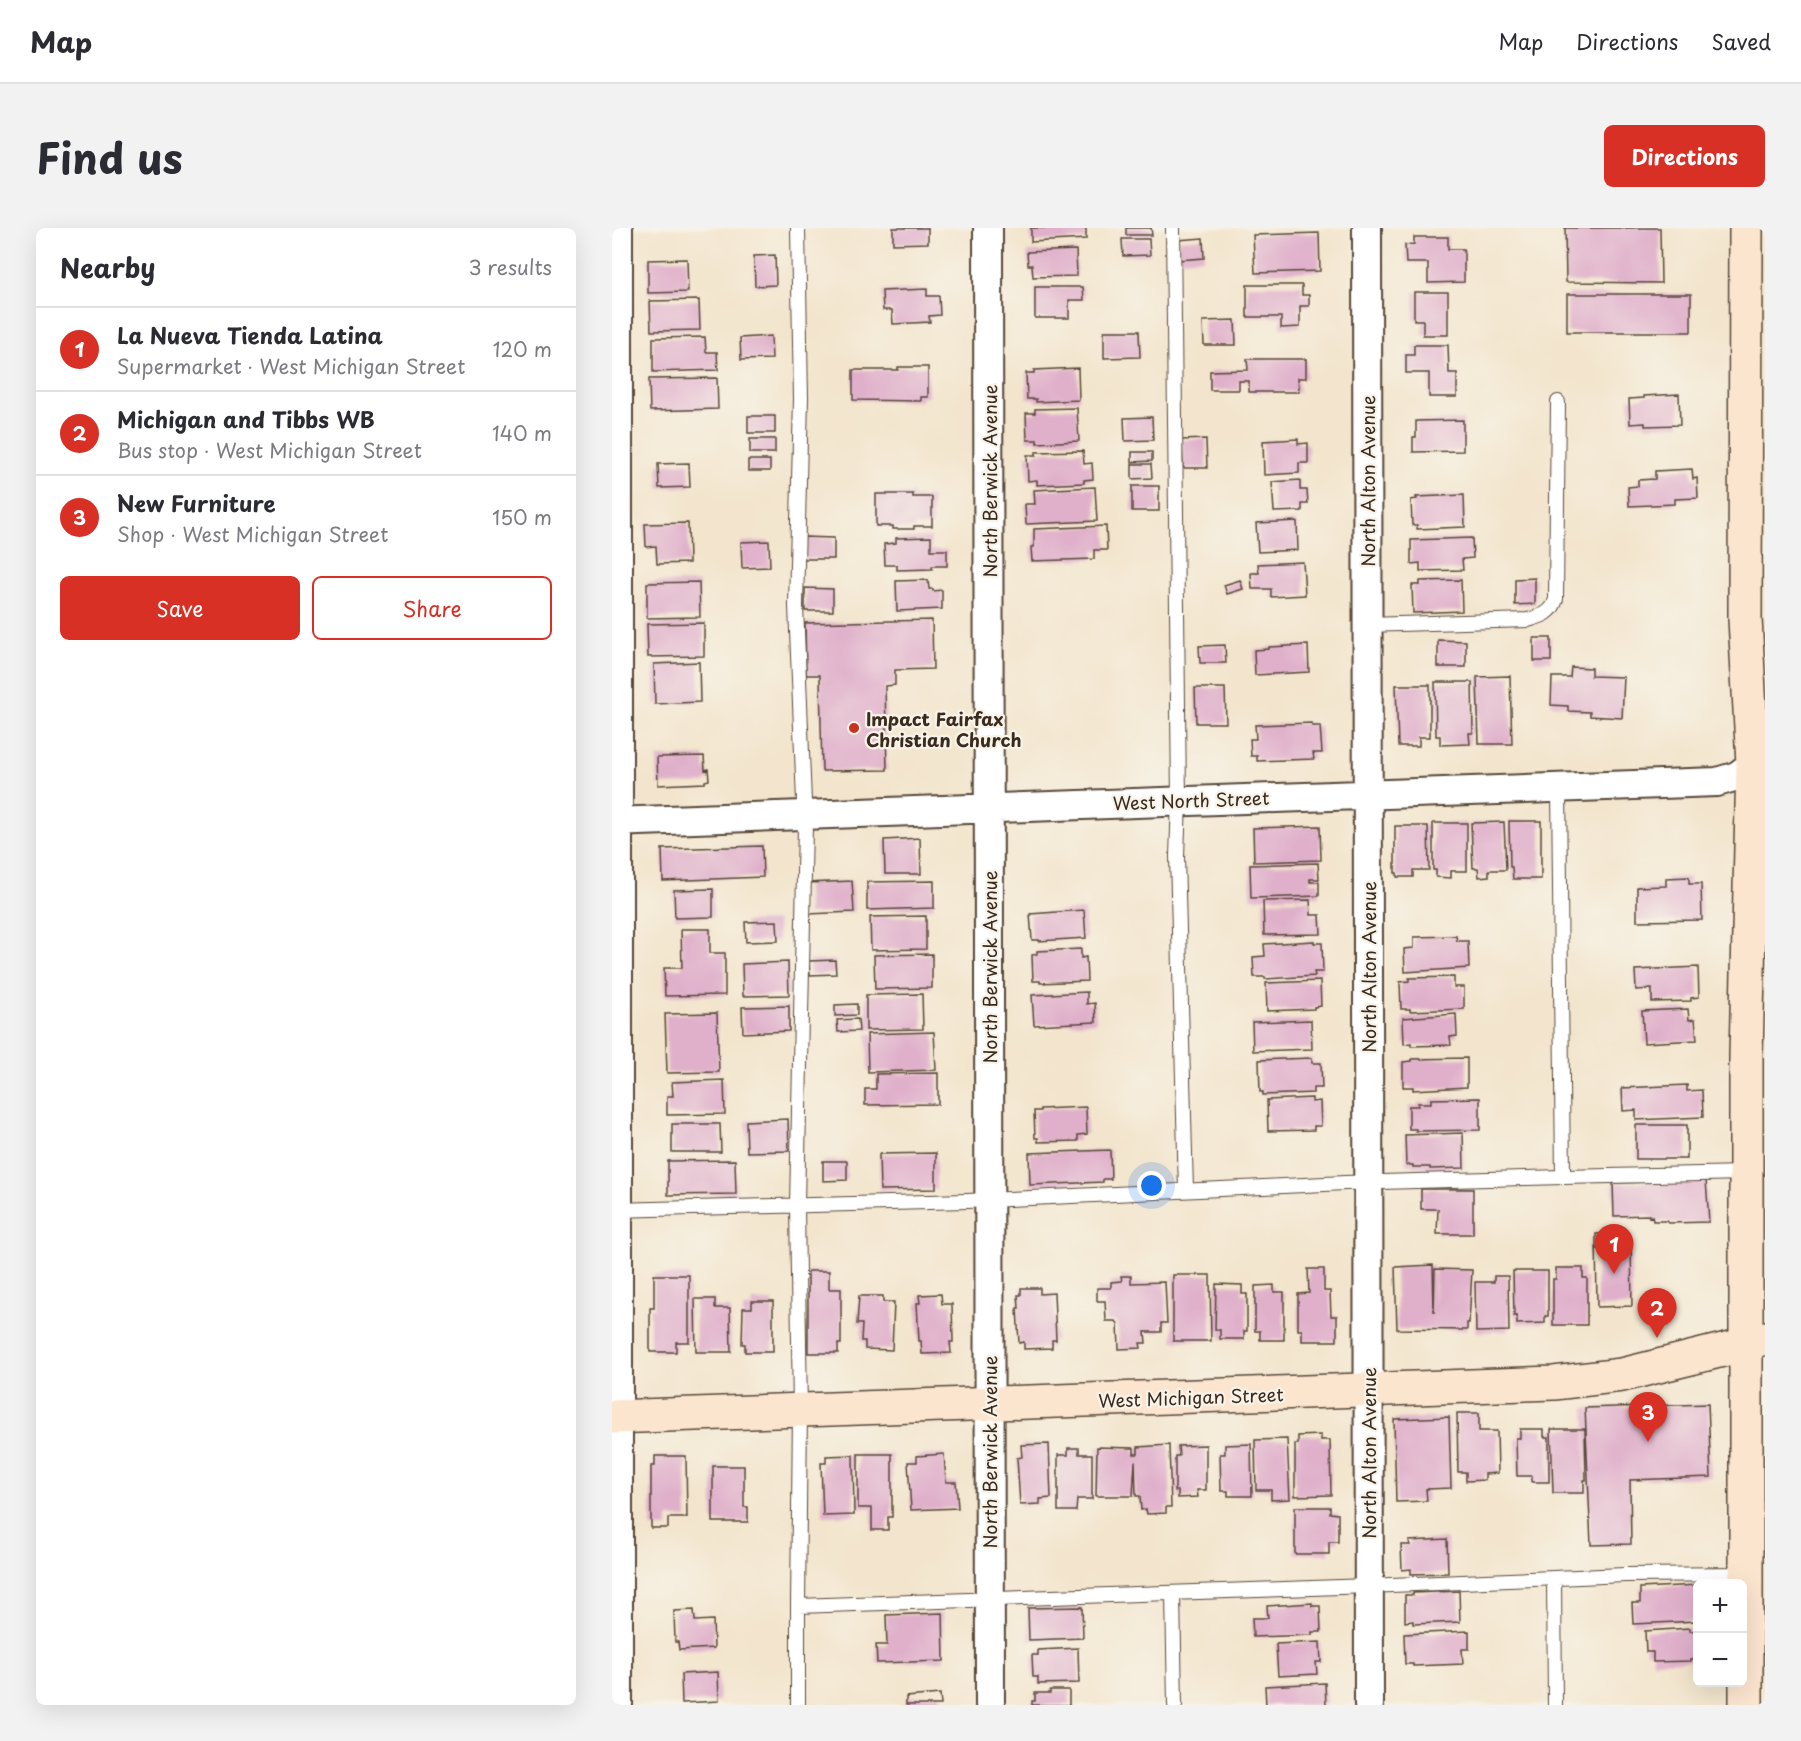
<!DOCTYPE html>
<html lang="en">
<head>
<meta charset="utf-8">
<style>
	:root { --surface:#fff; --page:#f2f2f3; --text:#2b2b33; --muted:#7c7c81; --line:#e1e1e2; --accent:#d93025 }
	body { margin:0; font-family:"Playpen Sans",sans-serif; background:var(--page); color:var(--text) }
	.controls { position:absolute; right:18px; bottom:18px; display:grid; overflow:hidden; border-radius:9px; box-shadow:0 6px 24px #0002 }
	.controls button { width:54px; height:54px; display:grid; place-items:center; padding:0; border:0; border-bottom:2px solid var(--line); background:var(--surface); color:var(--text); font:30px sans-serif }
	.you { position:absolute; left:540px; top:958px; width:21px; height:21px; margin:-15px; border:4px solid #fff; border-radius:50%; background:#1a73e8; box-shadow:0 0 0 9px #1a73e833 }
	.badge { display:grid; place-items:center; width:39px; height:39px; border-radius:50%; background:var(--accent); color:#fff; font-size:20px; font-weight:700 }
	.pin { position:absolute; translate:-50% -50px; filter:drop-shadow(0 2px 3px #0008) }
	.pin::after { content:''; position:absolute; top:32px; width:21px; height:18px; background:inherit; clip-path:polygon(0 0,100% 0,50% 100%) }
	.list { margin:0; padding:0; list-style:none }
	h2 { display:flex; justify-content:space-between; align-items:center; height:78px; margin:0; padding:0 24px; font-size:26px }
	h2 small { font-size:20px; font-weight:400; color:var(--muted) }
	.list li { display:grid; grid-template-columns:39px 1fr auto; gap:18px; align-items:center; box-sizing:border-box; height:84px; padding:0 24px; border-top:2px solid var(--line) }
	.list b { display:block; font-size:22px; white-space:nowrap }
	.list p { margin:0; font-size:20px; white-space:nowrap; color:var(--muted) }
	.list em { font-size:20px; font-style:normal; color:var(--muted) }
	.actions { display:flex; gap:12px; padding:18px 24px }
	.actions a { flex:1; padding:14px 0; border:2px solid var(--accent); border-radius:9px; text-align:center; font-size:21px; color:var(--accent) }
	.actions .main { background:var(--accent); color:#fff }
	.map { position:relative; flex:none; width:1153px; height:1477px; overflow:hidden; border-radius:9px }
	header { display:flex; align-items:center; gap:36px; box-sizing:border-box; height:84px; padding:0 30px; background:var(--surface); border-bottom:2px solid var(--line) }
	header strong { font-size:28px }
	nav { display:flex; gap:33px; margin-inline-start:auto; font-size:21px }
	.intro { display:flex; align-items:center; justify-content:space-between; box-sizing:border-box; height:144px; padding:0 36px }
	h1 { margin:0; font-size:42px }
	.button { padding:15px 27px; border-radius:9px; background:var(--accent); color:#fff; font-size:21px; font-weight:700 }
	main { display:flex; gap:36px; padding:0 36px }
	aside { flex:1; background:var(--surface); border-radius:9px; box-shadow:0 6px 24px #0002 }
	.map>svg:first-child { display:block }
</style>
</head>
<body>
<header>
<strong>Map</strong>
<nav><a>Map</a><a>Directions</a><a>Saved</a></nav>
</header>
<div class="intro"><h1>Find us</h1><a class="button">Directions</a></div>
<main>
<aside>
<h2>Nearby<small>3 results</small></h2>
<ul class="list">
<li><span class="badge">1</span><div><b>La Nueva Tienda Latina</b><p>Supermarket · West Michigan Street</p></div><em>120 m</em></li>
<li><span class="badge">2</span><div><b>Michigan and Tibbs WB</b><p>Bus stop · West Michigan Street</p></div><em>140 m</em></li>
<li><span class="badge">3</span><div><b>New Furniture</b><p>Shop · West Michigan Street</p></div><em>150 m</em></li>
</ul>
<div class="actions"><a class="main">Save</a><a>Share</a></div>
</aside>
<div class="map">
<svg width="1153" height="1477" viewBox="0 0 1153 1477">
	<rect width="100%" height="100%" fill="#f7f3e8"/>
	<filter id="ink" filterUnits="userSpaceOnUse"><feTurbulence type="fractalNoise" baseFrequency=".0167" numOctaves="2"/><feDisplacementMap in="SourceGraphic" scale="12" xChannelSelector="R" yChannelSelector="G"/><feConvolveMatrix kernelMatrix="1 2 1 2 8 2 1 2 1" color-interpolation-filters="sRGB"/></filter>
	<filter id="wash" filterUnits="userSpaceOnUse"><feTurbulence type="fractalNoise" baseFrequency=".008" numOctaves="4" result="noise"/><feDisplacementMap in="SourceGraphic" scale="24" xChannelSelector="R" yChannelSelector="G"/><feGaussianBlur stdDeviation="1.35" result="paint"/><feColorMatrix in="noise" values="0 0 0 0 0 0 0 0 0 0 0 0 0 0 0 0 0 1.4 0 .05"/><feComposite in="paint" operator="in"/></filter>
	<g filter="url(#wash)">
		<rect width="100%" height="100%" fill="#f3e5cd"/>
		<g id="blocks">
			<path fill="#e0b0cb" d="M281 0H316V15L281 16Z
				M419 0H474V11L419 14Z
				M514 0H539L540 7H514Z
				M953 0H1048L1049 55 954 54Z
				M707 5 708 43 643 45 641 7Z
				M802 9H836V21H852V54L816 55V35H794L793 17 802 16Z
				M591 10 592 30 567 32 566 12Z
				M510 11H537L538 27 511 28Z
				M464 22 465 48 421 49 420 37H416L415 24Z
				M163 27 164 57 143 58 142 28Z
				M75 31 76 64 36 65V32Z
				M635 57H690V67H697V78H688V99L669 100V89H635Z
				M423 59H471L472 72H457V90H423Z
				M315 61V68H327L328 87 317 88 318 94 281 96 280 82H271L270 63Z
				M802 64H836V107H811V92H802Z
				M955 66H1079V104H955Z
				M87 72 88 102 39 103 38 73Z
				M623 92 624 117H592L591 93Z
				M492 103H527L528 129 492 130Z
				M159 108 160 131 129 132 128 110Z
				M93 109 94 124H105L106 142 41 144V110Z
				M802 117H836L837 145H845V169H817V145H794V127H802Z
				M635 131H694V150H686L687 164H637V153H627V162H598V143L636 142Z
				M286 139H316V169H309V173L241 172V142H286Z
				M466 140 467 172 424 174V171H415L414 145H422V142Z
				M105 150 106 181 38 183 37 151Z
				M1067 166 1068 197 1033 198V195L1018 196 1017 171 1032 170V168Z
				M465 180 467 213 425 215V212H415L414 185H423V181Z
				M136 188H163V205H136Z
				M540 189 541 212 513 213 512 190Z
				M851 192V223L801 224V209H804V193Z
				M138 211H163V225H138Z
				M594 211 595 240H571L570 212Z
				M686 211V216L696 215V235H687V245L652 247 651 213Z
				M471 223 472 236 480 235 481 251 472 252V255L425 257V252L416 253 415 227H424V224Z
				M520 224H540V233L520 234Z
				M136 232H158V243H136Z
				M77 235 78 259 47 260 46 236Z
				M520 236H539L540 250 520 251Z
				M1080 241 1081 251 1085 250 1086 270 1063 271V276L1017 278 1016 259 1026 258V252L1043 251V243Z
				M688 252V262H695L696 276H690V283L662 284 660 254Z
				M520 258H547V283H520Z
				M483 259 485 293 414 296 413 276H423L422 262Z
				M264 266H301V269H320V298H302V301H281V298H264Z
				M852 267 853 299 805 301V297H800L799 272 805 271 804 269Z
				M685 293 686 322 646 324 644 295Z
				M76 295 77 335 45 336 44 318 34 319 33 296Z
				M494 298 495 322H482V331L420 333 419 319H422V301Z
				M191 309 222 310V331H191Z
				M319 309V322H335V338H320V341L285 342V337H273L272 316 284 315V310Z
				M860 310 861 330 850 331 851 342 808 343V335L799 336V312Z
				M157 313 158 339 130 340 129 314Z
				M691 334 693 367 659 369V361H640L639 345H647L646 336Z
				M923 350V376L903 377V351Z
				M316 352 317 361H321V363L330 362V381L285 383 284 353Z
				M628 352 631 361 615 366 612 357Z
				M849 352 850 383 801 385 800 357H808V353Z
				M87 354 88 389 35 390V355Z
				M193 360 221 361V383H193Z
				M320 392 321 441 283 442V457L273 458 275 542 210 543 208 447H194L193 395Z
				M92 395V428L36 429 35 396Z
				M922 410H939V433H922Z
				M826 412 854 413V439H826Z
				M613 417 614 435H588L587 418Z
				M696 417 697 444 643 447 642 422 657 421V419Z
				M87 434 88 474 43 476 42 436Z
				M959 439 979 440V448L1012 449 1010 490 978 488V484L956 483V478L939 477 940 449H958Z
				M898 448 900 516H867L865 449Z
				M823 454H860L861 505H857L858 516 828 517V508H824Z
				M784 457H818V509H807V518H786Z
				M583 460H613L614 495H584Z
				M700 495V498H708L710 525H701L702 531 645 533V528H639L638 511H644L643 497Z
				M92 528 93 542 96 541 97 552 93 553V555L46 557 45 529Z
				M897 593H929V651H901L900 639H898Z
				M892 594 894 642H877V648L867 649 866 640H861L859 595Z
				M821 595H855V643H839V650L824 649V642H821Z
				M708 598 709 632 642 634 641 600Z
				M783 598H816L817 642H801V649H785V645H783Z
				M308 610 309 646H273L272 612Z
				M150 618 151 649 51 653 50 621Z
				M706 635 707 651H698V654H707V668L639 670 638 637Z
				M1077 649V656H1089L1090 692 1025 693V659L1054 658V650Z
				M240 653 242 684 196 686 195 655Z
				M322 653V680L255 682V654Z
				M101 661V689L63 690 62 662Z
				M698 672 699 687H708L709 706 652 707 651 673Z
				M472 682 474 710 427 713V712H420L418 686Z
				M314 688V721L259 722 258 689Z
				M165 693 166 713 134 714 133 694Z
				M69 701H98V725H113V767L53 768 52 740H70Z
				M844 708 845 713H856L857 740 793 744 792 721 802 720V709Z
				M702 713V715H710L711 744H702L703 748 653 751V749H642L641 729 653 728 652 716Z
				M469 721V730L474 729 475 753 428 755V753H421L420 727 425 726V723Z
				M320 726V760L263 761 262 727Z
				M223 732 224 746 198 747 197 733Z
				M176 734 177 767 131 768 130 736Z
				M1086 739 1087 769 1079 770V773L1040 774V761L1024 762 1023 742Z
				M842 749V759H852V781L798 783V781H789L788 754 797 753V750Z
				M708 753 709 778 702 779V781L655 783 654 755Z
				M475 764V776L483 775 484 794 422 797 420 767Z
				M310 766 311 801 254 802V767Z
				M245 776V787L223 788V777Z
				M177 778V803L131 805 130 779Z
				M1076 781 1077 792 1083 791 1085 812 1032 815 1030 783Z
				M105 785 107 844 55 845 53 786Z
				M844 786 845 808 838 809 839 817 799 818V815L792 816 791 790Z
				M246 791 247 803 226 804 225 792Z
				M699 792 700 821 641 823 640 794Z
				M322 804 324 842 256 844 255 806Z
				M700 830V835H709L710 860H701V865L651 867V864H648L647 832Z
				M855 830V859L801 862V859H791V834L800 833V831Z
				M326 845V876L253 877V861H264V846Z
				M112 852 113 886 55 887V868H61L60 854Z
				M1075 857V863L1090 862 1091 889 1024 892V882L1011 883 1010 860Z
				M700 870V874L708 873 709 898H702V902L656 903 655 872Z
				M868 870V902L804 903V901H797V878H806V875H819V871Z
				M474 879 475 906 466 907V913L426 914V910H423L422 883H428V881Z
				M176 891 177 923 135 924 134 893Z
				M60 896H108L109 924H60Z
				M1024 897H1075V931H1024Z
				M851 905 852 940 818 941V939H801V937H794L793 907Z
				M498 922 499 951H491V954L418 957 417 925Z
				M324 925V961L268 962 267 926Z
				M123 932 124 966 56 967V933Z
				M211 933H235V952L211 953Z
				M1035 952H1094L1097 994 1057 995 1055 993H1041L1040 988 1037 989V987L1002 988 1001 955 1036 954Z
				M809 961H861V1006H825L826 981H809Z
				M1016 1005V1014H1019L1020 1078 985 1079 984 1006Z
				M821 1037 822 1085 823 1041 860 1042 857 1095H855V1102L785 1101 783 1039Z
				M944 1040H971V1050H975V1097H941V1051H944Z
				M696 1041H712V1063H718L719 1088H725V1113H690V1102H686V1066L697 1065Z
				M196 1043H217V1061H229V1116H226V1125H196Z
				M901 1043H936V1088H933V1095L905 1096V1088H902Z
				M42 1047H77V1114H64V1124H38V1080H42Z
				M561 1047H598L599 1113H561Z
				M509 1048H519V1055L553 1054 555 1095H549V1104H533L534 1115H528L529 1120 507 1121 506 1096 504 1093H494L493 1073H485V1060H499V1054L510 1053Z
				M882 1048H896L897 1103 864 1104 863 1054H882Z
				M604 1056 630 1057V1066H635V1103H632V1111H608V1102H603Z
				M662 1057V1064H672V1112H648V1103H643V1058Z
				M409 1060H428V1066L442 1065 444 1112H440V1120L412 1121V1114L407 1115 405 1080H407L406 1067H409Z
				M329 1066 330 1076H340L341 1114H338L339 1125 310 1126 309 1113H307L305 1075H308L307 1067Z
				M247 1068H271V1074H282L280 1122 253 1121V1113H249L250 1096H245Z
				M83 1071H103V1080H118L119 1124H84Z
				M140 1073H161V1124H133V1116H130L131 1080H140Z
				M1096 1176 1099 1249 1018 1252 1019 1316 979 1317 973 1180Z
				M845 1185H867V1203H885L886 1245 873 1246V1252L854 1253V1244H846Z
				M837 1189 839 1260 814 1261 815 1273 784 1274 782 1191Z
				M908 1201H932V1209H937V1254H920V1248H905L904 1210H908Z
				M939 1201H973L974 1252H972V1265H941Z
				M709 1207V1212H718L719 1267 683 1268V1216H686V1208Z
				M675 1211 678 1271 659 1272V1262H644L643 1212Z
				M437 1216 439 1270 428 1271V1276L408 1277 405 1230 410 1229 409 1217Z
				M639 1216 640 1268H616V1263H609L608 1226H613V1217Z
				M557 1217 559 1279H554V1285L535 1286 534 1281 529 1282 528 1268H524L523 1233 521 1268H484L485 1219 522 1220V1226H526V1219Z
				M594 1217V1262H585L586 1269 566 1270V1263H563V1228H567L566 1218Z
				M456 1220H467V1226H480V1271H465L464 1283H446V1227H456Z
				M246 1226H280V1289H276V1302H260V1280H246Z
				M332 1226 334 1254H344L346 1280 299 1282 296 1234H305V1228Z
				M241 1227 242 1287 211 1288 209 1235H214V1228Z
				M43 1228H74L75 1290H56V1300H39V1238H43Z
				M101 1238H132V1279H136V1294H101Z
				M683 1279H718V1285L726 1286V1314H717V1326H683Z
				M835 1311 836 1345 799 1346V1341L790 1342 789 1317H798L797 1313Z
				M1086 1357V1393L1021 1396 1020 1375H1028V1360Z
				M847 1363 848 1394 801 1396V1393L793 1394V1367H801V1365Z
				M700 1375V1378H708L709 1404H700V1407L641 1409 640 1390H656L655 1378Z
				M470 1379 471 1410 417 1412 416 1380Z
				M82 1382 83 1393 101 1392 102 1420 67 1422 66 1414H63L62 1383Z
				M331 1385 332 1433 265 1435 264 1417H275L274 1387Z
				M1078 1400V1403H1086V1430L1079 1431V1433L1041 1434V1424H1034L1033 1403Z
				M857 1403V1421H850L851 1436 801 1438V1436H793L792 1406Z
				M708 1414 709 1434H704L705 1446 666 1448 664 1416Z
				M466 1420 467 1455 426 1456V1449H421L420 1427H426V1422Z
				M106 1444 107 1473 70 1475 69 1446Z
				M713 1455 714 1477H654L653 1458Z
				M438 1462H457V1477H420V1473H423V1465H438Z
				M328 1466 329 1477H294V1469Z"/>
		</g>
	</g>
	<g filter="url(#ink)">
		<use href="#blocks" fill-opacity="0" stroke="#574638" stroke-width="1.5"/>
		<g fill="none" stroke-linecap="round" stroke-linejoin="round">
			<g stroke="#574638" stroke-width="16">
				<path id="lane" d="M186 0 189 170 184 378 193 598 185 977 188 1183 186 1378 756 1358 1013 1347 1134 1346
					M561 0 567 573 565 628 574 962
					M755 397 916 392C929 388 940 386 944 371L946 174
					M947 559 951 949 1134 945
					M2 982 355 973 733 955 951 949
					M942 1350 943 1477
					M561 1365 563 1477
					M186 1378V1477"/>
			</g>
			<g stroke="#574638" stroke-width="32">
				<path id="street" d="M6 0V1477
					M376 0 378 1477
					M755 0 757 1477
					M0 594 1105 554 1125 548 1141 536"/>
			</g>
			<g stroke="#574638" stroke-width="36">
				<path id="secondary" d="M1134 0 1133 391 1141 536 1134 828V1477
					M0 1189 942 1155 1010 1147 1135 1116 1153 1110"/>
			</g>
			<use href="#lane" stroke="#fff" stroke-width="14"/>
			<use href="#street" stroke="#fff" stroke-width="28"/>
			<use href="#secondary" stroke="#fce5cf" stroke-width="33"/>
		</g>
	</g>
	<circle fill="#c8321e" stroke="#f7f3e8" stroke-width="2" cx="242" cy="500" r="6"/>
	<g text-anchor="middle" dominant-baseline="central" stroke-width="4.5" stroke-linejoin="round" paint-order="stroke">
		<g font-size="18" fill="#3b2a1e" stroke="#f7f3e8">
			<text transform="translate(377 253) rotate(-90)">North Berwick Avenue</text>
			<text transform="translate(755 253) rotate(-90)">North Alton Avenue</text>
			<text transform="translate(579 572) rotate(-2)">West North Street</text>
			<text transform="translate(377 739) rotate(-90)">North Berwick Avenue</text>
			<text transform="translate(756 739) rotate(-90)">North Alton Avenue</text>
			<text transform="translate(579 1169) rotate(-2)">West Michigan Street</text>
			<text transform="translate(377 1224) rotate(-90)">North Berwick Avenue</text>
			<text transform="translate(756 1225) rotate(-90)">North Alton Avenue</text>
		</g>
		<g font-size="18" font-weight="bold" fill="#3b2a1e" stroke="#f7f3e8" text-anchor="start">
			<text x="254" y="490">Impact Fairfax<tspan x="254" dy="21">Christian Church</tspan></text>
		</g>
	</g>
</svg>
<div class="controls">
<button>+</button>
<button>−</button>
</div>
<div class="you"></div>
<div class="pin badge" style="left:1002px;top:1046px">1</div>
<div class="pin badge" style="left:1045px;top:1110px">2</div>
<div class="pin badge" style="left:1036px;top:1214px">3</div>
</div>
</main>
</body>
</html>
